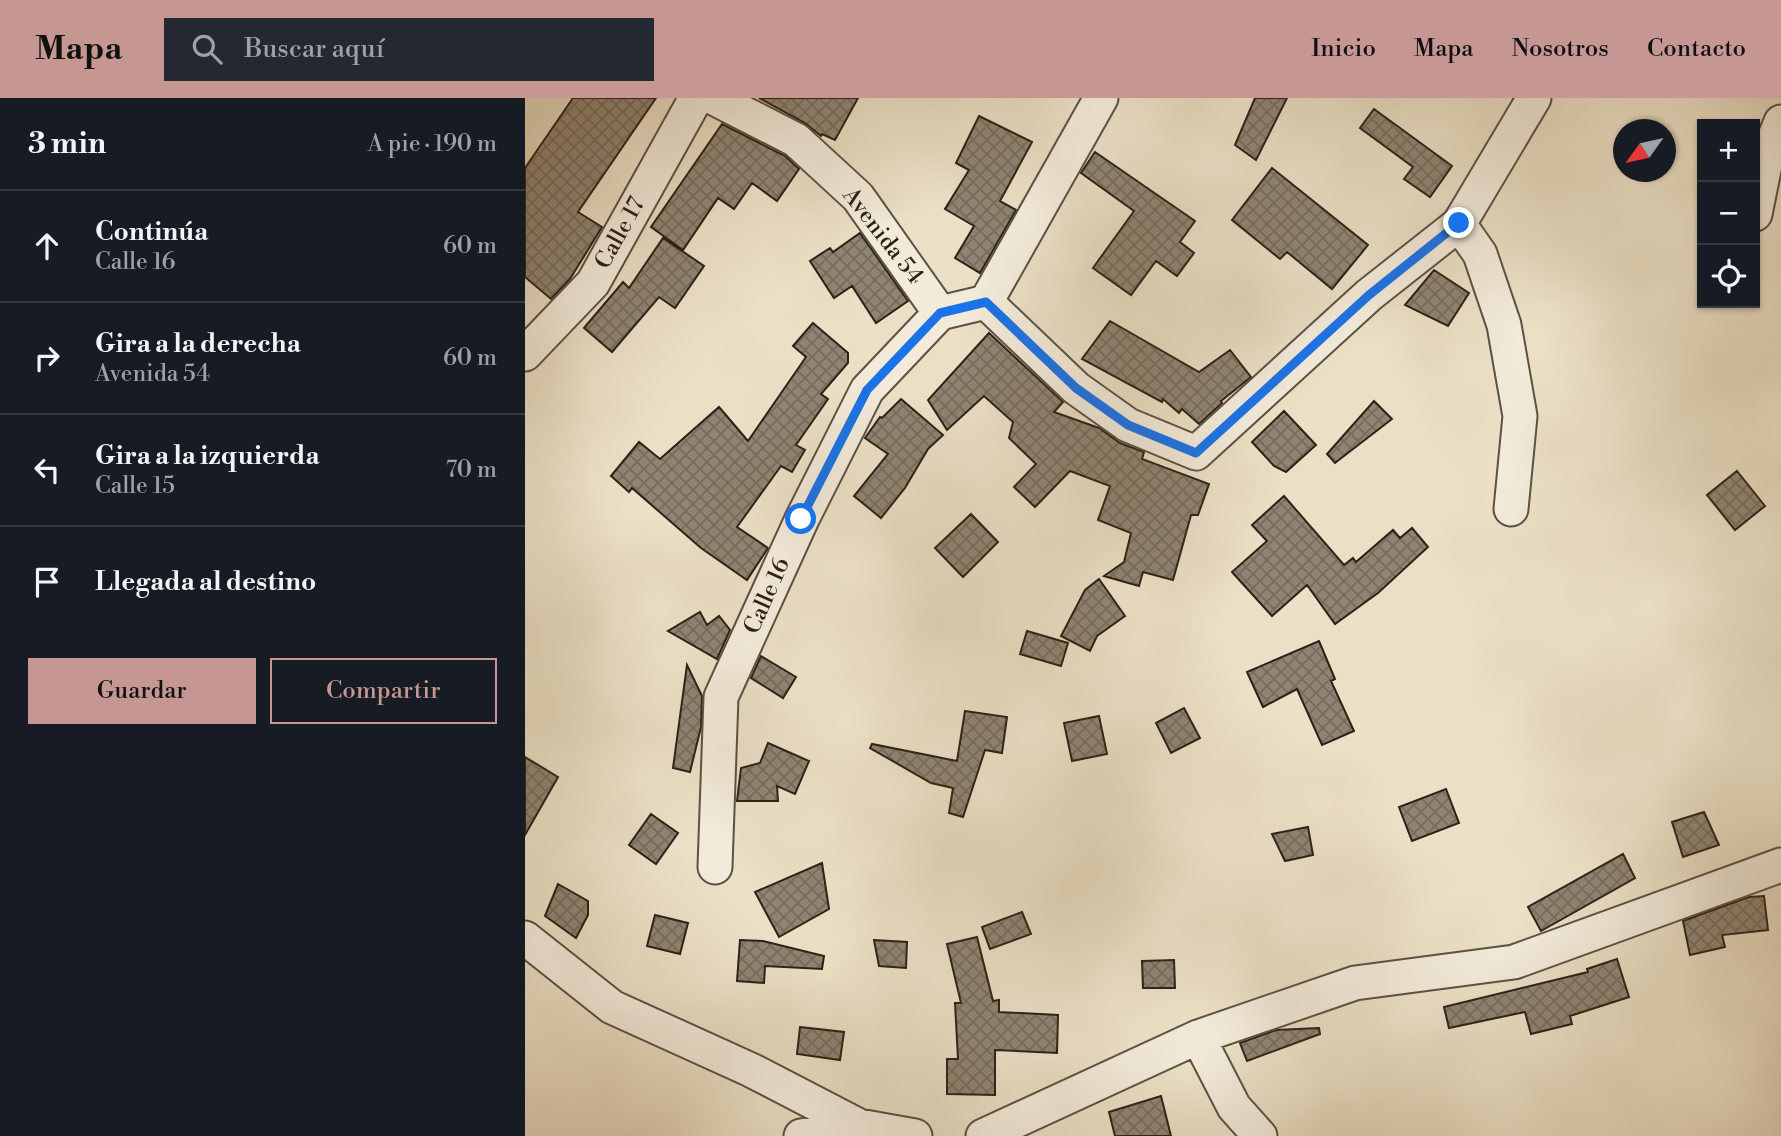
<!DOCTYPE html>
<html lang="es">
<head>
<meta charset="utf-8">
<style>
	:root { --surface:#171b24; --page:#242831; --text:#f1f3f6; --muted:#9ea1a6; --line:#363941; --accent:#c59692 }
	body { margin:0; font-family:"Libre Bodoni",serif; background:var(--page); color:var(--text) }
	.controls { position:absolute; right:21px; top:21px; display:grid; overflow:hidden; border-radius:0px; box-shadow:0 2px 5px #0004 }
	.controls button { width:63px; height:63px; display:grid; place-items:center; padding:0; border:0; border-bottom:2px solid var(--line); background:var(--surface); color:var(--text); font:35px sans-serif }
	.compass { position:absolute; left:1088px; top:21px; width:63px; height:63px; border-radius:50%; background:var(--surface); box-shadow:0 2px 5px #0004; rotate:237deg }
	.stop { position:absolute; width:21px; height:21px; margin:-16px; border:5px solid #1a73e8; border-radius:50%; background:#fff }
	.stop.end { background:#1a73e8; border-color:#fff; box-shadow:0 2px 7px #0008 }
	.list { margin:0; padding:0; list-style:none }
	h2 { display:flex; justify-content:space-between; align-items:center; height:91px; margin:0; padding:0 28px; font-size:30px }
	h2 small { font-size:23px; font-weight:400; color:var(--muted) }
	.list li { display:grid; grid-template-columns:46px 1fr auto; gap:21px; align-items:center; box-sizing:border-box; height:112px; padding:0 28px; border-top:2px solid var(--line) }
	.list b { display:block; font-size:26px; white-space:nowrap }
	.list p { margin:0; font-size:23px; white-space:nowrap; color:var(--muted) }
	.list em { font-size:23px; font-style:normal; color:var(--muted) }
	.actions { display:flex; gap:14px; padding:21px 28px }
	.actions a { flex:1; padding:16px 0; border:2px solid var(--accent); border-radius:0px; text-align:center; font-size:24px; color:var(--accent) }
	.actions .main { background:var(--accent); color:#111 }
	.icon { flex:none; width:38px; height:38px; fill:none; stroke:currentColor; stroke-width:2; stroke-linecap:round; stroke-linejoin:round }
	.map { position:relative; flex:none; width:1256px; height:1038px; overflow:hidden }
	header { display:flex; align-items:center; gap:42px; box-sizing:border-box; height:98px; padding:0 35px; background:var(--accent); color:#111 }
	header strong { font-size:33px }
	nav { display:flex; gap:38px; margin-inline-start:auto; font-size:24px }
	.search { width:490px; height:63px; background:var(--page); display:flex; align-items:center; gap:18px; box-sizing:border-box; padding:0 24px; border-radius:0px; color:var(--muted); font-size:26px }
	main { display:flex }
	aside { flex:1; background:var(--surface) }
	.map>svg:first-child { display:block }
</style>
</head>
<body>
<header>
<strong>Mapa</strong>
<div class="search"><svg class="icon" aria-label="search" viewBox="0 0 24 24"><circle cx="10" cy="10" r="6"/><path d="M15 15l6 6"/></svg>Buscar aquí</div>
<nav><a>Inicio</a><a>Mapa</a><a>Nosotros</a><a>Contacto</a></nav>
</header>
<main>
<aside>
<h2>3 min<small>A pie · 190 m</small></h2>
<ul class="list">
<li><svg class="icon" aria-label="ahead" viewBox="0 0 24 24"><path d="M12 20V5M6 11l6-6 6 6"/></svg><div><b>Continúa</b><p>Calle 16</p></div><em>60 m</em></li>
<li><svg class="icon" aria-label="right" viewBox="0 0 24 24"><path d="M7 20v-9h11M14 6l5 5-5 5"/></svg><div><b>Gira a la derecha</b><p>Avenida 54</p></div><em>60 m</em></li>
<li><svg class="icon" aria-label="left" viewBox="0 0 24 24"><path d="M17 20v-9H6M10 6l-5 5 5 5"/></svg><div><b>Gira a la izquierda</b><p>Calle 15</p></div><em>70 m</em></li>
<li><svg class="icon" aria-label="arrive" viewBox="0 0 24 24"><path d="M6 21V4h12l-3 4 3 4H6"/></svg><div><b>Llegada al destino</b></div></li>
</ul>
<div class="actions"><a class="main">Guardar</a><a>Compartir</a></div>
</aside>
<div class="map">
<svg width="1256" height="1038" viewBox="0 0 1256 1038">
	<defs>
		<pattern id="building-cross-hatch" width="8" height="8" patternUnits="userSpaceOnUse" patternTransform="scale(1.75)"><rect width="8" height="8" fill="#8f8472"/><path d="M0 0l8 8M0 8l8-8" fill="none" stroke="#756c5d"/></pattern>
	</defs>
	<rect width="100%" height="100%" fill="#ebe0c6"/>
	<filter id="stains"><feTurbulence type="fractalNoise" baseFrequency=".00286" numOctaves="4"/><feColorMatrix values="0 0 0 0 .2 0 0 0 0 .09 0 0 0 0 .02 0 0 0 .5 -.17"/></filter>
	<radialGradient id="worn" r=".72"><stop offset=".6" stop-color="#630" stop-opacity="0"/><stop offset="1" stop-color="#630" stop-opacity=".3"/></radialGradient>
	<path fill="url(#building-cross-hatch)" stroke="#2c2118" stroke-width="2" d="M48 0H131L53 114 77 129 45 181 26 201 0 179V70Z
		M234 0H333L310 42 297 36 296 38 280 25Z
		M730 0H762L731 62 710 47Z
		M849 11 927 68 905 99 879 81 888 69 835 30Z
		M454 18 507 44 475 103 491 112 455 175 430 160 449 128 420 111 444 72 431 65Z
		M197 26 260 58 274 71 252 103 227 85 209 111 193 100 158 152 126 129Z
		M570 54 670 123 655 144 669 155 652 178 631 163 606 197 568 170 609 113 556 75Z
		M747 70 843 147 807 191 762 154 755 161 707 122Z
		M335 135 383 203 351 225 327 188 309 200 285 163 305 150 308 154Z
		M138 140 179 168 150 210 134 199 87 254 59 230 98 184 104 190Z
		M909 172 944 195 923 228 880 207Z
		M585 223 674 274 705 252 726 279 696 303 697 305 674 326 657 311 654 315 638 301 637 304 557 261Z
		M288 225 323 255V265L296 296 303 301 271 347 280 352 267 374 256 368 212 429 243 450 222 482 176 450 107 390 104 394 86 378 114 344 135 361 194 309 223 343 281 259 268 248Z
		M464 235 538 304 529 314 574 330 595 345 619 354 617 361 684 386 673 417H666L648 482 618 474 614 488 579 478 599 464 606 435 573 422 585 388 545 373 510 409 489 389 511 366 484 340 488 324 459 298 422 332 403 302Z
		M376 301 418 337 403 351 380 390 356 420 329 398 363 356 340 340 355 319 357 320Z
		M849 303 867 321 810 365 802 356Z
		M759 313 791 347 761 374 749 368 727 344Z
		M1212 373 1240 408 1210 432 1182 397Z
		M759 398 819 467 828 460 831 464 868 432 875 440 887 430 903 449 853 495 810 526 782 487 747 518 707 474 742 443 727 427Z
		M446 416 473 444 438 479 410 450Z
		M574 481 600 518 572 538 565 553 536 538 560 492Z
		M175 514 182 527 194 518 205 532 192 561 143 533Z
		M502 533 543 545 536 568 495 556Z
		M794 543 810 581 806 583 829 633 797 647 772 591 738 609 722 574Z
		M236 558 271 579 258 600 226 580Z
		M162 567 177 598 176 629 165 674 148 670Z
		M659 610 675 640 646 655 631 625Z
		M440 613 482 619 477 655 460 652 438 719 424 715 428 690 406 685 345 650 347 646 432 663Z
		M574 618 582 656 547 663 539 625Z
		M243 645 284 663 270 696 252 688 253 703H212L216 670 235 665Z
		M0 659 33 679 0 737Z
		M921 691 934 725 887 743 874 709Z
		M1179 714 1194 747 1158 759 1147 724Z
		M126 716 153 735 131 766 104 747Z
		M783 729 788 757 760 763 747 736Z
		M1098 756 1110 780 1016 833 1003 809Z
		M297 765 304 811 254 839 230 794Z
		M33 786 63 803V817L51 840 20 818Z
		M1239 798 1243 832 1197 837 1200 849 1165 857 1158 823 1224 799Z
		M497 814 506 836 465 851 457 829Z
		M130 817 163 825 155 856 122 848Z
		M452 839 468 903 474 902V914L533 917 532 955 470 952V997L422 996V961H433L430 905H436L422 846Z
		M215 842 238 843 299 858 297 871 240 868 239 885 212 883Z
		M349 842 382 844 381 870 354 868Z
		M1092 861 1104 899 1045 918 1047 926 1006 936 1000 914 924 930 919 909 1063 874 1062 871Z
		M649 862 650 890H618L617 863Z
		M275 929 319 934 315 962 272 956Z
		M794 930 795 936 722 963 715 945 751 932Z
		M636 998 646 1038H590L584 1014Z"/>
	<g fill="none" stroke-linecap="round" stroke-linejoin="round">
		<g stroke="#5c5144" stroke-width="37">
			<path id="street" d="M189 0 271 42 333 99 415 215
				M1230 116 1242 57 1256 24
				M934 126 955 156 979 227 995 318 986 411
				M461 204 551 290 603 327 671 355 844 197 934 126 1009 0
				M0 256 68 185 171 0
				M190 769 196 599 277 421 342 292 415 215 461 204 576 0
				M0 840 87 909 226 972 334 1028 390 1038
				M673 939 709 1009 735 1038
				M276 1038 334 1028
				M458 1038 673 939 830 885 989 864 1256 767"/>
		</g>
		<use href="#street" stroke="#f2ebda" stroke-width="33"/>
	</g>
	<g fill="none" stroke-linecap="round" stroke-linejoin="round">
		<path stroke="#1a73e8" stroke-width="9" d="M276 421 342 292 415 215 461 204 551 290 603 327 671 355 844 197 934 125"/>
	</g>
	<g text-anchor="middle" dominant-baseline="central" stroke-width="6" stroke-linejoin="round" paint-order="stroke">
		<g font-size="23" fill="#2c2118" stroke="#f2ebda">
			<text transform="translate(95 135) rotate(-61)">Calle 17</text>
			<text transform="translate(358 138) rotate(52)">Avenida 54</text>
			<text transform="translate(242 498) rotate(-66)">Calle 16</text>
		</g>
	</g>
	<rect width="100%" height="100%" filter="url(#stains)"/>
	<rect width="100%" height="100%" fill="url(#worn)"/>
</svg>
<div class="controls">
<button>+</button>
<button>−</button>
<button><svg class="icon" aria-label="locate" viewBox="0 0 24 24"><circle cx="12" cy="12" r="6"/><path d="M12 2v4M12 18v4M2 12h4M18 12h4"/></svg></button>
</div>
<svg class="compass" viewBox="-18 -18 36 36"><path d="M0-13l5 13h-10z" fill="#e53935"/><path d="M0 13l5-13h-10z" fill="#9ea1a6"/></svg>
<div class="stop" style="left:276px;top:421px"></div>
<div class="stop end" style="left:934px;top:125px"></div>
</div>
</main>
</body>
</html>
